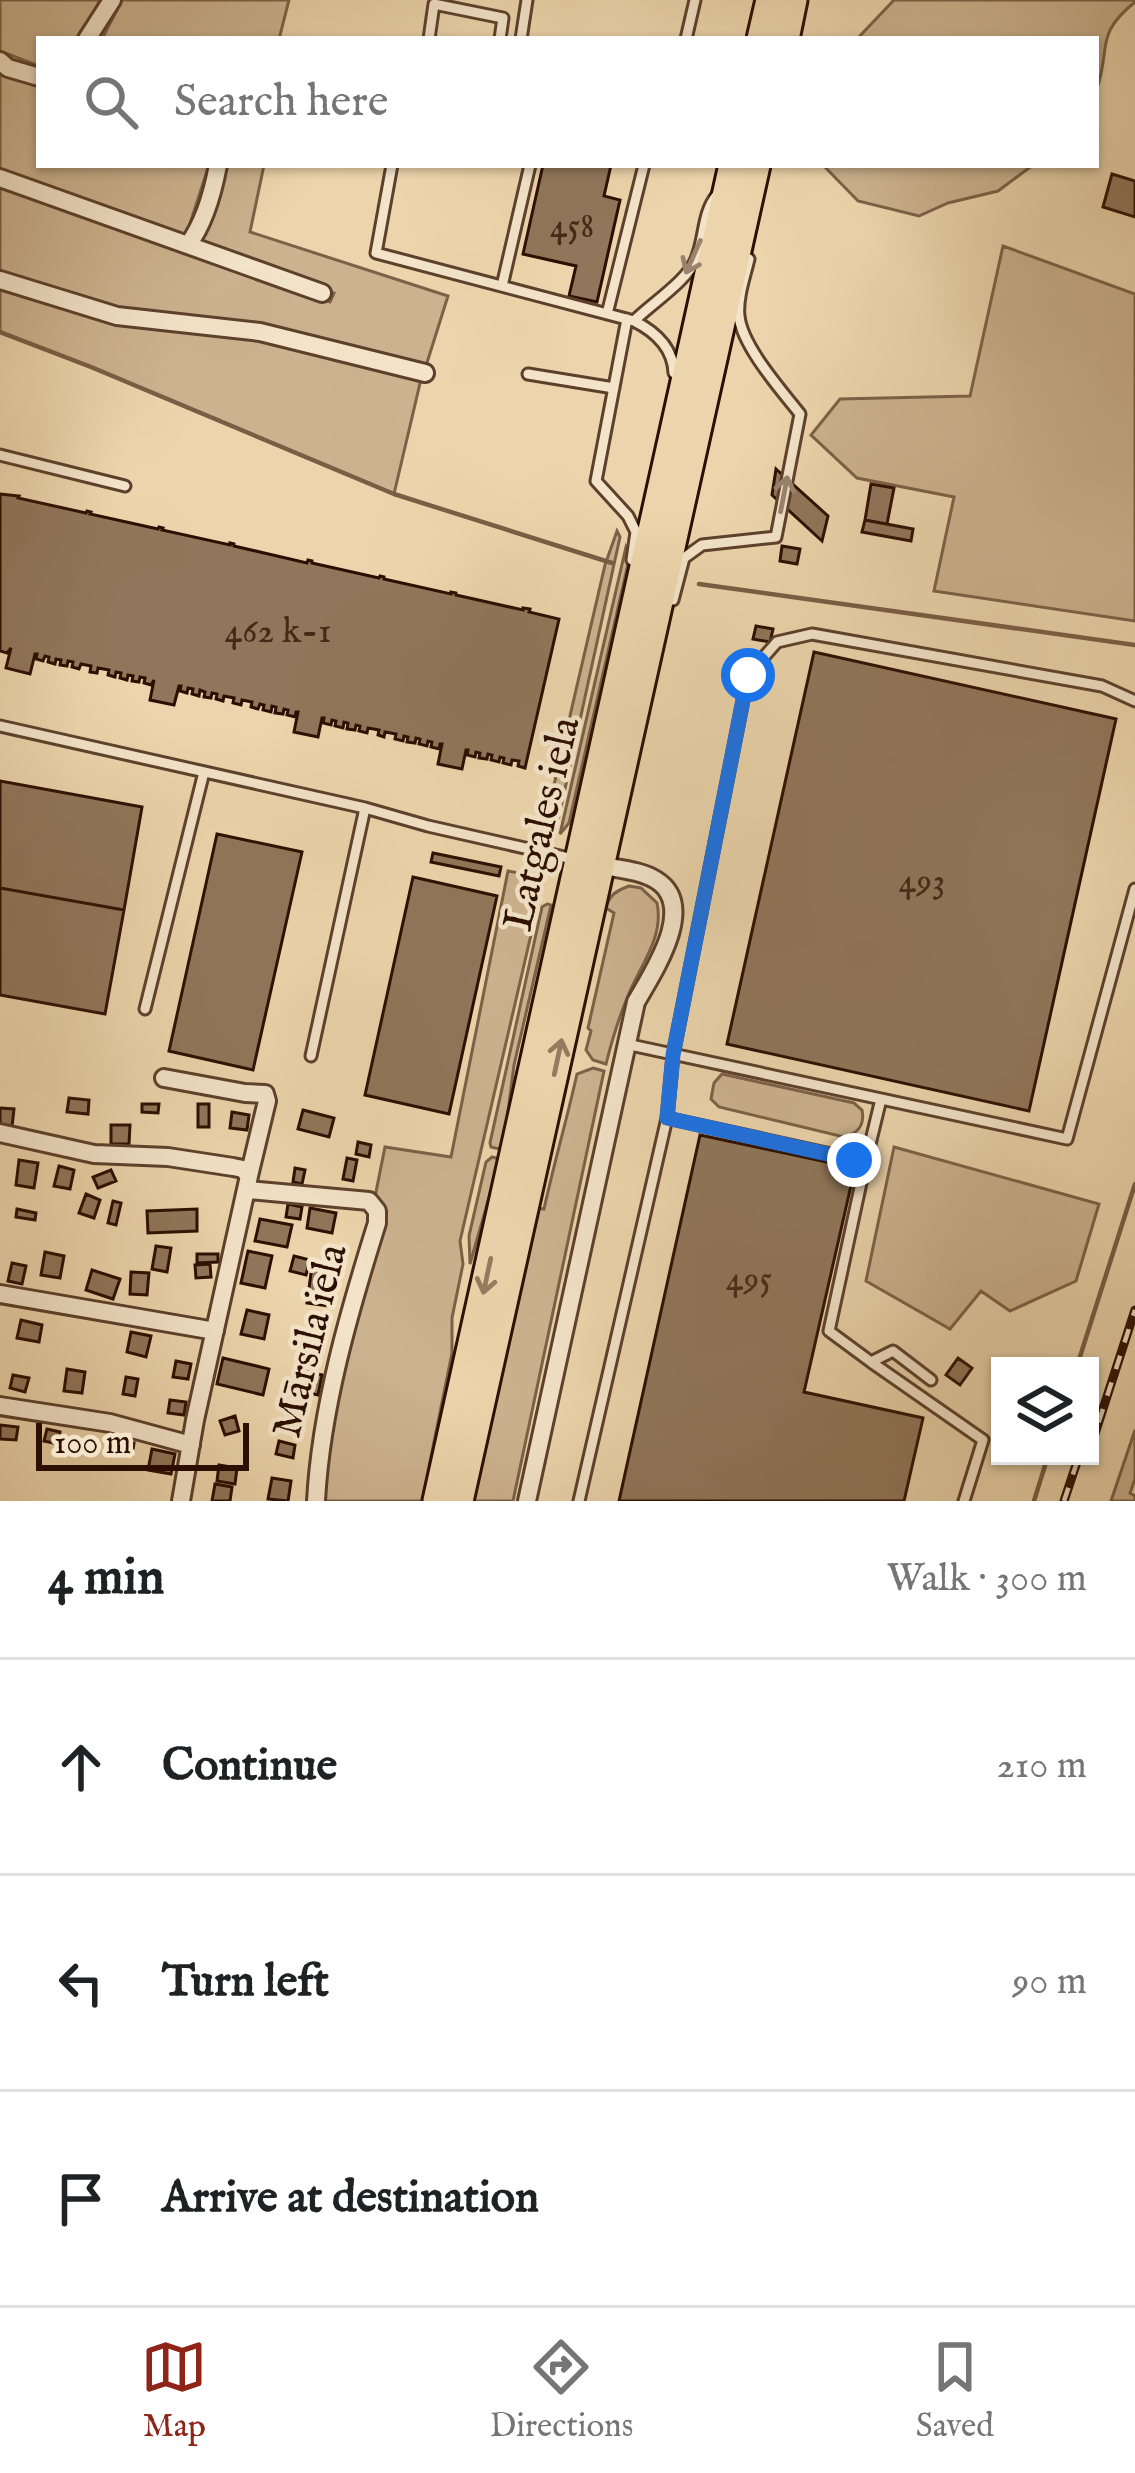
<!DOCTYPE html>
<html lang="en">
<head>
<meta charset="utf-8">
<style>
	:root { --surface:#fff; --page:#f2f2f2; --text:#202124; --muted:#757577; --line:#e0e0e0; --accent:#8f2418 }
	body { margin:0; font-family:"IM FELL English",serif; background:var(--page); color:var(--text) }
	.controls { position:absolute; right:36px; bottom:36px; display:grid; overflow:hidden; border-radius:0px; box-shadow:0 3px 9px #0004 }
	.controls button { width:108px; height:108px; display:grid; place-items:center; padding:0; border:0; border-bottom:3px solid var(--line); background:var(--surface); color:var(--text); font:60px sans-serif }
	.scale { position:absolute; left:36px; bottom:30px; width:213px; box-sizing:border-box; padding-left:12px; border:6px solid #2d0f02; border-top:0; font-size:33px; line-height:42px; white-space:nowrap; color:#2d0f02; -webkit-text-stroke:9px #f3e4c9; paint-order:stroke }
	.stop { position:absolute; width:36px; height:36px; margin:-27px; border:9px solid #1a73e8; border-radius:50%; background:#fff }
	.stop.end { background:#1a73e8; border-color:#fff; box-shadow:0 3px 12px #0008 }
	.list { margin:0; padding:0; list-style:none }
	h2 { display:flex; justify-content:space-between; align-items:center; height:156px; margin:0; padding:0 48px; font-size:51px }
	h2 small { font-size:39px; font-weight:400; color:var(--muted) }
	.list li { display:grid; grid-template-columns:78px 1fr auto; gap:36px; align-items:center; box-sizing:border-box; height:216px; padding:0 48px; border-top:3px solid var(--line) }
	.list b { display:block; font-size:45px; white-space:nowrap }
	.list em { font-size:39px; font-style:normal; color:var(--muted) }
	.icon { flex:none; width:66px; height:66px; fill:none; stroke:currentColor; stroke-width:2; stroke-linecap:round; stroke-linejoin:round }
	.map { position:relative; flex:none; width:1135px; height:1501px; overflow:hidden }
	.search { position:absolute; background:var(--surface); box-shadow:0 3px 9px #0004; left:36px; right:36px; top:36px; height:132px; display:flex; align-items:center; gap:30px; box-sizing:border-box; padding:0 42px; border-radius:0px; color:var(--muted); font-size:45px }
	.sheet { height:804px; background:var(--surface) }
	nav { display:flex; justify-content:space-around; align-items:center; box-sizing:border-box; height:168px; border-top:3px solid var(--line); background:var(--surface); font-size:33px; color:var(--muted) }
	nav a { display:grid; justify-items:center; gap:6px }
	nav .on { color:var(--accent) }
	.map>svg:first-child { display:block }
</style>
</head>
<body>
<div class="map">
<svg width="1135" height="1501" viewBox="0 0 1135 1501">
	<rect width="100%" height="100%" fill="#ecd5ac"/>
	<filter id="stains"><feTurbulence type="fractalNoise" baseFrequency=".00167" numOctaves="4"/><feColorMatrix values="0 0 0 0 .2 0 0 0 0 .09 0 0 0 0 .02 0 0 0 .5 -.17"/></filter>
	<radialGradient id="worn" r=".72"><stop offset=".6" stop-color="#630" stop-opacity="0"/><stop offset="1" stop-color="#630" stop-opacity=".3"/></radialGradient>
	<path fill="#ccb38f" stroke="#7c6148" stroke-width="3" d="M0 0H100L82 39H39V66L0 51Z
		M122 0H289L279 39H102Z
		M894 0H1135V2C1093 36 1112 48 1096 91V39H857Z
		M0 72 39 84V165H209L185 239 0 170Z
		M223 165H264L250 232 448 296 425 369 109 307 0 271V186L330 302 334 293 199 242Z
		M823 165H1033L998 191 948 203 919 216 858 201Z
		M1003 246 1135 294V621L934 591 954 497 857 478 811 435 840 399 970 396Z
		M0 287 225 332 421 379 394 494 91 367 0 332Z
		M617 531 620 537 554 839 541 841 605 565Z
		M626 547 630 555 569 823 560 834Z
		M508 871 539 877 543 883 460 1241 463 1264 452 1318V1353L422 1501H314L385 1147 451 1157Z
		M629 886 641 888 657 903C664 936 642 963 630 991 620 1014 612 1040 606 1064L593 1060 586 1050 591 1031 588 1028 614 913 606 908C609 895 616 891 629 886Z
		M547 904 551 905 514 1065 503 1150 491 1147 490 1143 542 907Z
		M593 1068 604 1071 513 1501H472L536 1208 544 1209C554 1163 567 1119 577 1074Z
		M722 1074 854 1103 862 1110C865 1125 859 1133 844 1137L719 1107 711 1099 714 1083Z
		M894 1147 1099 1204 1076 1281 1010 1311 981 1291 950 1329 866 1281Z
		M492 1157 500 1159 470 1264 469 1236 486 1162Z
		M1135 1430V1479L1130 1493 1135 1496V1501H1111Z"/>
	<g fill="none" stroke-linecap="round" stroke-linejoin="round">
		<path stroke="#795e45" stroke-width="4.5" d="M0 332 91 367 394 494 612 563
			M699 584 1135 645
			M1077 1366 1135 1184
			M1034 1501 1048 1456"/>
	</g>
	<path fill="#90765a" stroke="#2d0f02" stroke-width="3" d="M543 165H611L604 196 620 200 597 302 569 296 576 266 523 254Z
		M1112 174 1135 181V217L1103 207Z
		M776 469 828 516 822 541 772 495Z
		M871 484 894 488 887 524 865 520Z
		M0 494 19 496 18 498 86 513 87 511 91 512 90 514 158 529 159 527 163 528 162 530 230 545V543L234 544V546L307 563 308 560 312 561V563L379 578 380 576 384 577V579L451 594V592L456 593V595L523 610V608L530 609 529 612 559 619 525 768 518 766 519 761 512 760 511 765 503 763 504 758 500 757 499 762 491 760 492 755 488 754 487 759 479 758 480 753 476 752 475 757 467 755 468 750H466L462 769 438 764 442 744H440L439 749 431 747 432 742 428 741 427 746 419 744 420 739 416 738 415 743 407 742 408 737 404 736 403 741 395 739 396 734 385 732 384 737 378 735 379 730 368 728 367 733 359 731 360 726 356 725 355 730 347 729 348 723 344 722 343 728 335 726 336 721 332 720 331 725 323 723 324 718H322L318 737 294 732 298 712H296L295 717 287 715 288 710 284 709 283 714 275 713 276 707 272 706 271 712 263 710 264 705 260 704 258 709 251 707 252 702 242 700 241 705 233 703 234 698 224 696 223 701 216 699 217 694 212 693 211 698 204 697 205 692 200 690 199 696 192 694 193 689 188 688 187 693 180 691 181 686H179L174 705 150 700 154 680 151 685 144 683 145 678 140 677 139 682 132 681 133 676 128 675 127 680 120 678 121 673 116 672 115 677 108 675 109 670 98 668 97 673 90 672 91 666 81 664 79 669 72 667 73 662 68 661 67 666 60 665 61 660 56 659 55 664 48 662 49 657 45 656 43 661 36 659 37 654H35L30 674 6 668 11 648 7 653 0 651Z
		M865 520 913 529 911 541 862 532Z
		M782 546 800 549 797 564 780 561Z
		M756 626 773 629 770 642 753 639Z
		M814 652 1116 719 1029 1111 727 1044Z
		M0 781 142 807 124 910 0 888Z
		M217 834 302 852 253 1070 169 1051Z
		M433 853 501 867 499 876 431 862Z
		M413 877 497 896 449 1114 365 1095Z
		M0 888 124 910 105 1014 0 995Z
		M69 1098 89 1100 88 1114 67 1112Z
		M142 1104H159L158 1113 142 1112Z
		M198 1104H209V1127H198Z
		M0 1108 14 1109 12 1127 0 1125Z
		M303 1110 334 1118 329 1137 298 1129Z
		M232 1112 249 1115 247 1130 230 1128Z
		M111 1125H130L129 1144H111Z
		M700 1135 855 1168 804 1392 923 1418 904 1501H619Z
		M358 1142 371 1145 369 1157 356 1154Z
		M347 1158 357 1160 353 1181 343 1179Z
		M19 1160 38 1163 34 1188 16 1185Z
		M59 1166 74 1170 70 1189 54 1186Z
		M295 1168 305 1170 302 1184 293 1182Z
		M111 1170 116 1181 98 1188 93 1177Z
		M86 1194 100 1200 94 1218 79 1213Z
		M113 1201 121 1203 116 1225 108 1223Z
		M288 1204 302 1207 300 1219 286 1217Z
		M310 1208 336 1213 332 1233 307 1228Z
		M17 1209 36 1213 35 1220 16 1217Z
		M197 1209V1231L148 1233 147 1211Z
		M260 1219 292 1225 287 1247 255 1241Z
		M156 1246 171 1248 167 1272 152 1269Z
		M248 1251 272 1256 265 1288 241 1283Z
		M45 1252 64 1256 60 1278 41 1275Z
		M197 1254H218V1262L197 1263Z
		M294 1256 310 1260 306 1275 290 1271Z
		M12 1263 26 1266 22 1284 8 1281Z
		M210 1264 211 1277 196 1278 195 1265Z
		M312 1266 334 1269 329 1306 307 1303Z
		M92 1270 120 1279 113 1299 86 1290Z
		M131 1272 149 1273 147 1295 130 1294Z
		M247 1310 269 1315 264 1339 241 1334Z
		M21 1320 42 1325 39 1342 17 1338Z
		M131 1332 151 1336 146 1357 127 1352Z
		M223 1358 269 1369 263 1395 217 1384Z
		M958 1358 972 1368 960 1385 946 1375Z
		M176 1361 191 1364 188 1379 173 1377Z
		M67 1369 85 1372 82 1393 64 1391Z
		M298 1370 322 1375 318 1395 294 1390Z
		M13 1375 29 1378 25 1392 10 1388Z
		M126 1377 138 1379 135 1396 123 1394Z
		M170 1400 186 1402 184 1415 168 1413Z
		M235 1416 239 1431 225 1435 220 1421Z
		M0 1425 18 1427 16 1440 0 1439Z
		M47 1429 60 1432 58 1444 44 1441Z
		M119 1440 134 1443 132 1455 117 1453Z
		M279 1441 295 1445 293 1458 276 1454Z
		M152 1449 175 1454 171 1474 148 1470Z
		M219 1465 237 1468 235 1484 217 1481Z
		M272 1478 291 1481 288 1501 268 1499Z
		M215 1484 232 1487 230 1501H212Z"/>
	<g fill="none" stroke-linecap="round" stroke-linejoin="round">
		<g stroke="#5d402c" stroke-width="15">
			<path id="service" d="M429 39 434 4 503 18 500 39
				M521 39 527 0
				M686 39 695 0
				M392 165 376 253 634 321C656 332 673 348 674 373
				M502 286 530 165
				M607 314 644 165
				M627 319 596 481 628 516 636 532 632 560
				M634 321C651 304 687 281 696 259 705 238 702 213 717 195
				M528 374 614 388
				M0 455 125 486
				M673 600 684 558 702 545 776 537 800 414C781 390 742 346 739 316 737 298 745 276 749 259
				M0 726 365 808 428 826 573 859
				M145 1009 204 772
				M626 1044 1067 1139 1135 889
				M311 1056 365 808
				M667 1118 673 1055 748 675 777 642 812 634 1102 686 1135 701
				M864 1169 881 1099
				M871 1362 983 1440 964 1501
				M579 1501 667 1118 854 1159 864 1169 829 1331 871 1362 893 1351 931 1380"/>
		</g>
		<g stroke="#5d402c" stroke-width="22">
			<path id="minor" d="M87 39 112 0
				M0 61 8 68 39 77
				M0 178 322 293
				M188 245C205 222 213 192 218 165
				M0 280 117 316 260 332 425 373
				M164 1078 245 1093 265 1094 267 1101 249 1176
				M0 1133 94 1154 168 1157 233 1167 243 1169 249 1176 195 1420 181 1501
				M248 1190 369 1201 377 1211V1223C349 1312 321 1408 316 1501
				M0 1294 215 1331
				M0 1406 110 1423 191 1445
				M527 1501 636 1002C653 972 698 906 656 880 640 870 617 869 599 865"/>
		</g>
		<g stroke="#2d0f02" stroke-width="33">
			<path id="trunk" d="M761 39 770 0
				M785 39 793 0
				M437 1501 733 165
				M459 1501 756 165"/>
		</g>
		<use href="#service" stroke="#f3e4c9" stroke-width="9"/>
		<use href="#minor" stroke="#f3e4c9" stroke-width="16"/>
		<use href="#trunk" stroke="#ecd5ac" stroke-width="27"/>
		<g stroke="#2d0f02" stroke-width="9">
			<path id="rail" d="M1090 1449 1135 1310
				M1064 1501 1079 1456"/>
		</g>
		<use href="#rail" stroke="#f3e4c9" stroke-width="4.5" stroke-dasharray="14" stroke-linecap="butt"/>
	</g>
	<defs><path id="oneway-shaft" d="M-6 0H5M1.5-3L5.5 0L1.5 3" fill="none" stroke-width="1.6" stroke-linecap="round" stroke-linejoin="round" transform="scale(3)"/></defs>
	<g stroke="#9a846f">
		<use href="#oneway-shaft" transform="translate(693 257) rotate(114)"/>
		<use href="#oneway-shaft" transform="translate(784 494) rotate(-79)"/>
	</g>
	<g stroke="#967c60">
		<use href="#oneway-shaft" transform="translate(558 1057) rotate(-78)"/>
		<use href="#oneway-shaft" transform="translate(487 1276) rotate(102)"/>
	</g>
	<g fill="none" stroke-linecap="round" stroke-linejoin="round">
		<path stroke="#1a73e8" stroke-width="15" d="M748 675 673 1055 667 1118 854 1160"/>
	</g>
	<g text-anchor="middle" dominant-baseline="central" stroke-width="9" stroke-linejoin="round" paint-order="stroke">
		<g font-size="36" fill="#462918">
			<text x="572" y="227">458</text>
			<text x="278" y="632">462 k-1</text>
			<text x="922" y="882">493</text>
			<text x="749" y="1280">495</text>
		</g>
		<g font-size="42" fill="#2d0f02" stroke="#f3e4c9">
			<text transform="translate(543 824) rotate(-77)">Latgales iela</text>
			<text transform="translate(311 1341) rotate(-76)">Mārsila iela</text>
		</g>
	</g>
	<rect width="100%" height="100%" filter="url(#stains)"/>
	<rect width="100%" height="100%" fill="url(#worn)"/>
</svg>
<div class="controls">
<button><svg class="icon" aria-label="layers" viewBox="0 0 24 24"><path d="M12 4l9 5-9 5-9-5zM3 14l9 5 9-5"/></svg></button>
</div>
<div class="scale">100 m</div>
<div class="stop" style="left:748px;top:675px"></div>
<div class="stop end" style="left:854px;top:1160px"></div>
<div class="search"><svg class="icon" aria-label="search" viewBox="0 0 24 24"><circle cx="10" cy="10" r="6"/><path d="M15 15l6 6"/></svg>Search here</div>
</div>
<section class="sheet">
<h2>4 min<small>Walk · 300 m</small></h2>
<ul class="list">
<li><svg class="icon" aria-label="ahead" viewBox="0 0 24 24"><path d="M12 20V5M6 11l6-6 6 6"/></svg><div><b>Continue</b></div><em>210 m</em></li>
<li><svg class="icon" aria-label="left" viewBox="0 0 24 24"><path d="M17 20v-9H6M10 6l-5 5 5 5"/></svg><div><b>Turn left</b></div><em>90 m</em></li>
<li><svg class="icon" aria-label="arrive" viewBox="0 0 24 24"><path d="M6 21V4h12l-3 4 3 4H6"/></svg><div><b>Arrive at destination</b></div></li>
</ul>
</section>
<nav>
<a class="on"><svg class="icon" aria-label="map" viewBox="0 0 24 24"><path d="M3 6l6-2 6 2 6-2v14l-6 2-6-2-6 2zM9 4v14M15 6v14"/></svg>Map</a>
<a><svg class="icon" aria-label="directions" viewBox="0 0 24 24"><path d="M12 3l9 9-9 9-9-9zM9 14v-3h6M13 9l2 2-2 2"/></svg>Directions</a>
<a><svg class="icon" aria-label="saved" viewBox="0 0 24 24"><path d="M7 4h10v16l-5-4-5 4z"/></svg>Saved</a>
</nav>
</body>
</html>
